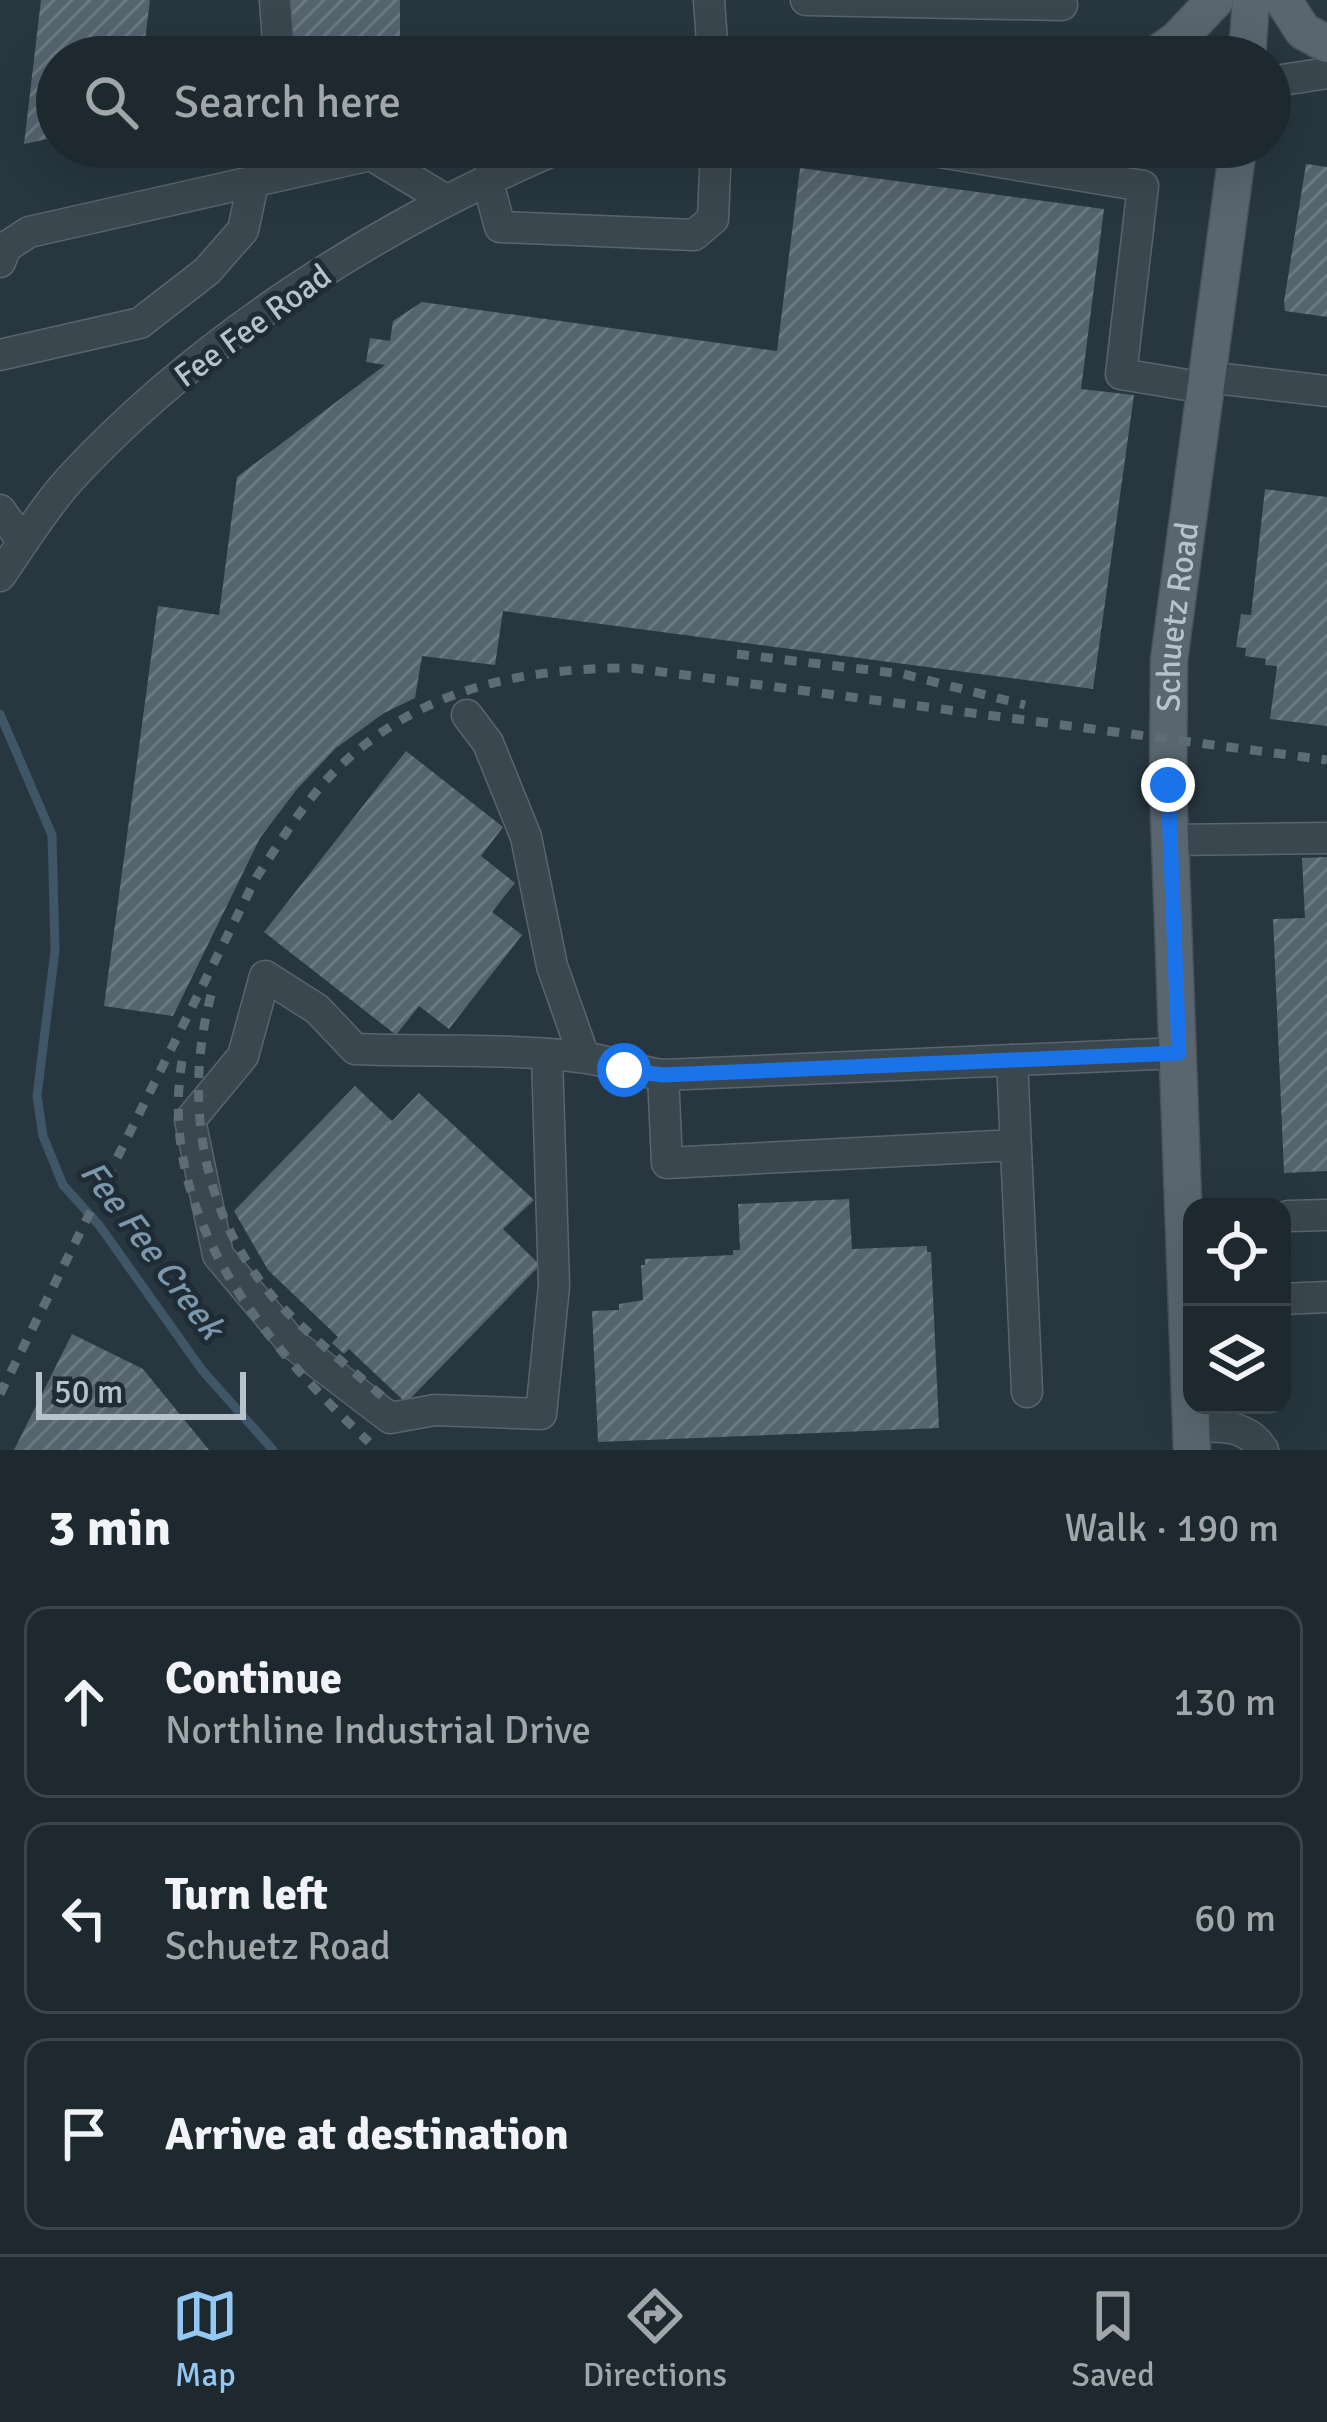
<!DOCTYPE html>
<html lang="en">
<head>
<meta charset="utf-8">
<style>
	:root { --surface:#1d282f; --page:#2a343b; --text:#f1f3f6; --muted:#a0a6aa; --line:#3b444b; --accent:#94c8f2 }
	body { margin:0; font-family:Signika,sans-serif; background:var(--page); color:var(--text) }
	.controls { position:absolute; right:36px; bottom:36px; display:grid; overflow:hidden; border-radius:24px; box-shadow:0 12px 48px #0002 }
	.controls button { width:108px; height:108px; display:grid; place-items:center; padding:0; border:0; border-bottom:3px solid var(--line); background:var(--surface); color:var(--text); font:60px sans-serif }
	.scale { position:absolute; left:36px; bottom:30px; width:210px; box-sizing:border-box; padding-left:12px; border:6px solid #b8c2ca; border-top:0; font-size:33px; line-height:42px; white-space:nowrap; color:#b8c2ca; -webkit-text-stroke:9px #202c35; paint-order:stroke }
	.stop { position:absolute; width:36px; height:36px; margin:-27px; border:9px solid #1a73e8; border-radius:50%; background:#fff }
	.stop.end { background:#1a73e8; border-color:#fff; box-shadow:0 3px 12px #0008 }
	.list { margin:0; padding:0; list-style:none }
	h2 { display:flex; justify-content:space-between; align-items:center; height:156px; margin:0; padding:0 48px; font-size:51px }
	h2 small { font-size:39px; font-weight:400; color:var(--muted) }
	.list li { display:grid; grid-template-columns:78px 1fr auto; gap:36px; align-items:center; box-sizing:border-box; height:192px; margin:0 24px 24px; padding:0 24px; border:3px solid var(--line); border-radius:24px }
	.list b { display:block; font-size:45px; white-space:nowrap }
	.list p { margin:0; font-size:39px; white-space:nowrap; color:var(--muted) }
	.list em { font-size:39px; font-style:normal; color:var(--muted) }
	.icon { flex:none; width:66px; height:66px; fill:none; stroke:currentColor; stroke-width:2; stroke-linecap:round; stroke-linejoin:round }
	.map { position:relative; flex:none; width:1327px; height:1450px; overflow:hidden }
	.search { position:absolute; background:var(--surface); box-shadow:0 12px 48px #0002; left:36px; right:36px; top:36px; height:132px; display:flex; align-items:center; gap:30px; box-sizing:border-box; padding:0 42px; border-radius:66px; color:var(--muted); font-size:45px }
	.sheet { height:804px; background:var(--surface) }
	nav { display:flex; justify-content:space-around; align-items:center; box-sizing:border-box; height:168px; border-top:3px solid var(--line); background:var(--surface); font-size:33px; color:var(--muted) }
	nav a { display:grid; justify-items:center; gap:6px }
	nav .on { color:var(--accent) }
	.map>svg:first-child { display:block }
</style>
</head>
<body>
<div class="map">
<svg width="1327" height="1450" viewBox="0 0 1327 1450">
	<defs>
		<pattern id="building-hatch" width="6" height="6" patternUnits="userSpaceOnUse" patternTransform="scale(3)"><rect width="6" height="6" fill="#55646f"/><path d="M-1 1l2-2M0 6l6-6M5 7l2-2" fill="none" stroke="#6b7982"/></pattern>
	</defs>
	<rect width="100%" height="100%" fill="#27363f"/>
	<g fill="none" stroke-linecap="round" stroke-linejoin="round">
		<path stroke="#3e5667" stroke-width="9" d="M0 714 52 835 55 950 37 1096 43 1136 63 1185 99 1225 202 1370 273 1450"/>
	</g>
	<path fill="url(#building-hatch)" d="M41 0H150L143 57H57V137L24 144Z
		M283 0H400V57L284 56Z
		M1306 164 1327 167V317L1285 311 1284 302Z
		M800 168 1104 209 1081 389 1134 395 1093 689 503 611 495 665 422 656 415 698 384 713 336 748 297 789 260 838 173 1016 104 1006 158 606 219 615 237 477 385 365 366 362 370 338 390 341 393 321 422 302 777 351Z
		M1265 489 1327 497V726L1270 719 1277 666 1265 665 1266 659 1245 656 1246 648 1236 647 1241 614 1251 615Z
		M406 751 503 827 481 856 515 883 492 912 522 935 449 1029 419 1006 396 1035 264 932Z
		M1327 857V1171L1284 1173 1273 919 1305 918 1302 858Z
		M355 1086 392 1121 419 1093 534 1200 503 1229 540 1265 406 1403 349 1349 344 1354 332 1343 338 1337 268 1270 234 1211Z
		M849 1199 852 1249 927 1246V1252H931L939 1428 598 1442 592 1311 619 1310V1304L643 1300 641 1265H645V1259L733 1255V1250H740L738 1204Z
		M72 1334 143 1369 209 1450H14Z"/>
	<g fill="none" stroke-linecap="round" stroke-linejoin="round">
		<g stroke="#59656d" stroke-width="33">
			<path id="minor" d="M275 0 279 57
				M709 0 713 57
				M806 0 1062 5
				M1270 82 1327 73
				M910 147 1143 186 1121 374 1205 388
				M487 179 500 227 694 235 713 219 716 147
				M0 262 6 247 29 232 371 155 446 200
				M0 355 140 323 207 271 243 230 253 184
				M1207 377 1327 391
				M0 510 23 542
				M0 576C22 544 44 508 70 479 202 336 383 223 561 147
				M467 715 488 743 526 837 552 966 584 1057
				M1170 840 1327 838
				M547 1056 554 1286 541 1414 435 1410 390 1418 292 1343 218 1255 190 1120 243 1056 265 976 317 1009 355 1049C429 1052 507 1048 580 1057 607 1060 634 1071 663 1075L1179 1053
				M1012 1060 1027 1392
				M663 1075 667 1163 1016 1145
				M1288 1216 1327 1215
				M1282 1299 1327 1297
				M1191 1426C1219 1427 1247 1423 1263 1450"/>
		</g>
		<g stroke="#48535c" stroke-width="39">
			<g id="major">
				<path d="M1283 0 1303 31 1327 44"/>
				<path d="M1153 57 1178 39 1215 0"/>
				<path d="M1247 57 1251 0"/>
				<path id="s1" d="M1192 1450 1168 785 1169 660 1238 147"/>
			</g>
		</g>
		<use href="#minor" stroke="#3b474f" stroke-width="30"/>
		<use href="#major" stroke="#59666f" stroke-width="36"/>
		<path stroke="#5d6c76" stroke-width="9" stroke-dasharray="12 12" stroke-linecap="butt" d="M737 654 903 674 1025 705
			M211 995C182 1104 203 1223 282 1307 314 1340 352 1369 386 1400
			M182 1061C157 1216 263 1343 369 1442
			M0 1394 256 878C280 842 303 804 333 773 416 689 520 668 632 668L1327 760"/>
	</g>
	<g fill="none" stroke-linecap="round" stroke-linejoin="round">
		<path stroke="#1a73e8" stroke-width="15" d="M624 1070 663 1075 1179 1053 1168 785"/>
	</g>
	<g text-anchor="middle" dominant-baseline="central" stroke-width="10" stroke-linejoin="round" paint-order="stroke">
		<g font-size="33" fill="#b8c2ca" stroke="#202c35">
			<text transform="translate(253 326) rotate(-36)">Fee Fee Road</text>
			<text stroke="none"><textPath href="#s1" startOffset="834">Schuetz Road</textPath></text>
		</g>
		<g font-size="36" font-style="italic" fill="#7a97ab" stroke="#202c35">
			<text transform="translate(152 1250) rotate(53)">Fee Fee Creek</text>
		</g>
	</g>
</svg>
<div class="controls">
<button><svg class="icon" aria-label="locate" viewBox="0 0 24 24"><circle cx="12" cy="12" r="6"/><path d="M12 2v4M12 18v4M2 12h4M18 12h4"/></svg></button>
<button><svg class="icon" aria-label="layers" viewBox="0 0 24 24"><path d="M12 4l9 5-9 5-9-5zM3 14l9 5 9-5"/></svg></button>
</div>
<div class="scale">50 m</div>
<div class="stop" style="left:624px;top:1070px"></div>
<div class="stop end" style="left:1168px;top:785px"></div>
<div class="search"><svg class="icon" aria-label="search" viewBox="0 0 24 24"><circle cx="10" cy="10" r="6"/><path d="M15 15l6 6"/></svg>Search here</div>
</div>
<section class="sheet">
<h2>3 min<small>Walk · 190 m</small></h2>
<ul class="list">
<li><svg class="icon" aria-label="ahead" viewBox="0 0 24 24"><path d="M12 20V5M6 11l6-6 6 6"/></svg><div><b>Continue</b><p>Northline Industrial Drive</p></div><em>130 m</em></li>
<li><svg class="icon" aria-label="left" viewBox="0 0 24 24"><path d="M17 20v-9H6M10 6l-5 5 5 5"/></svg><div><b>Turn left</b><p>Schuetz Road</p></div><em>60 m</em></li>
<li><svg class="icon" aria-label="arrive" viewBox="0 0 24 24"><path d="M6 21V4h12l-3 4 3 4H6"/></svg><div><b>Arrive at destination</b></div></li>
</ul>
</section>
<nav>
<a class="on"><svg class="icon" aria-label="map" viewBox="0 0 24 24"><path d="M3 6l6-2 6 2 6-2v14l-6 2-6-2-6 2zM9 4v14M15 6v14"/></svg>Map</a>
<a><svg class="icon" aria-label="directions" viewBox="0 0 24 24"><path d="M12 3l9 9-9 9-9-9zM9 14v-3h6M13 9l2 2-2 2"/></svg>Directions</a>
<a><svg class="icon" aria-label="saved" viewBox="0 0 24 24"><path d="M7 4h10v16l-5-4-5 4z"/></svg>Saved</a>
</nav>
</body>
</html>
